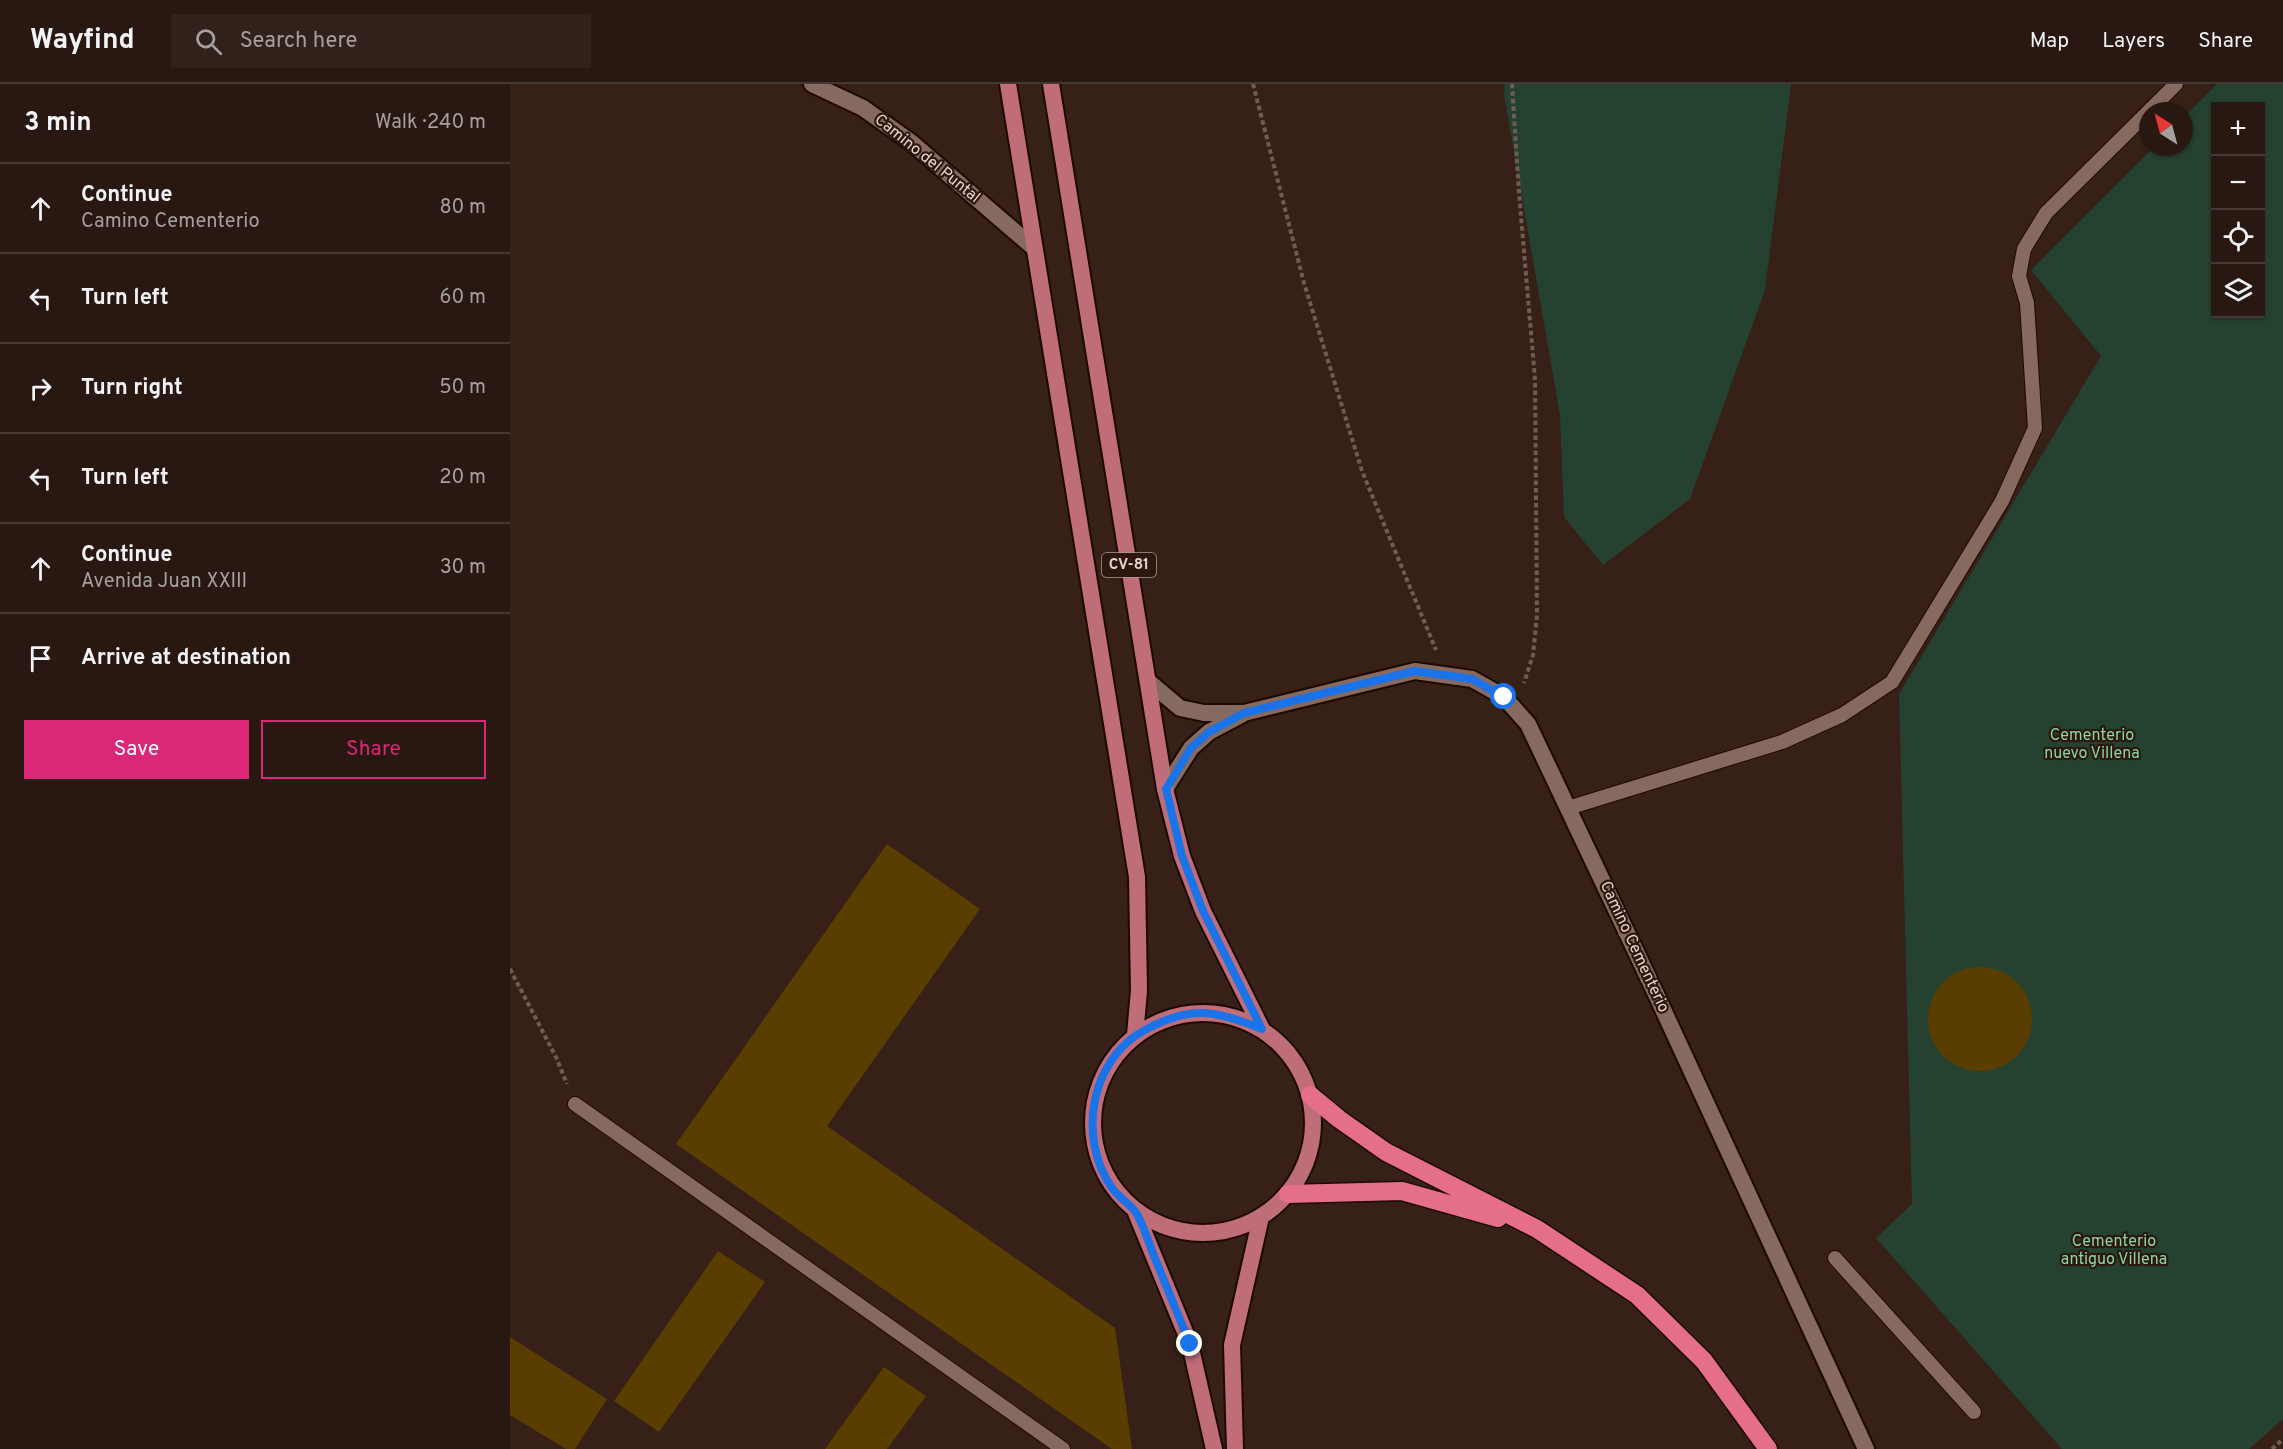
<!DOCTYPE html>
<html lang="en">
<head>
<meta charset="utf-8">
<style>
	:root { --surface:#291811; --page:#31211a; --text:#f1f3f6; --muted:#a5a09f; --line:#453731; --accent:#db2777 }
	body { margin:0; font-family:Overpass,sans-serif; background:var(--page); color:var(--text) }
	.controls { position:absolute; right:18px; top:18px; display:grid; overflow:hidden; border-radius:0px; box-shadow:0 2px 4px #0004 }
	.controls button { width:54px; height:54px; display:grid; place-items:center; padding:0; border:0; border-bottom:2px solid var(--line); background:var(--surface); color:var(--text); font:30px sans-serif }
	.compass { position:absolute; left:1629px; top:18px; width:54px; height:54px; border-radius:50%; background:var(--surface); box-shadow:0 2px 4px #0004; rotate:324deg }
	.stop { position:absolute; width:18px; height:18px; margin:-14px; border:4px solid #1a73e8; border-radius:50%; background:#fff }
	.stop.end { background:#1a73e8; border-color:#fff; box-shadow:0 2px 6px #0008 }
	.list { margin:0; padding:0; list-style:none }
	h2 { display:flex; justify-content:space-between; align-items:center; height:78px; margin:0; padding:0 24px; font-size:26px }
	h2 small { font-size:20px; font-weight:400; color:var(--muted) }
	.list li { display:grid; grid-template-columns:39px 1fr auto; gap:18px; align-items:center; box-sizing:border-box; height:90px; padding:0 24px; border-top:2px solid var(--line) }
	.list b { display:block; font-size:22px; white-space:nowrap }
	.list p { margin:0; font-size:20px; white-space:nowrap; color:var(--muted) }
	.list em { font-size:20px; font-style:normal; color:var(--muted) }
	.actions { display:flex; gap:12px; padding:18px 24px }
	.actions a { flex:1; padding:14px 0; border:2px solid var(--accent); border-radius:0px; text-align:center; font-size:21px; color:var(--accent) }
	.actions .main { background:var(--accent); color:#fff }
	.icon { flex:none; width:33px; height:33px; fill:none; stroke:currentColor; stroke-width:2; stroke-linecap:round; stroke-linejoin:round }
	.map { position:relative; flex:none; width:1773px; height:1365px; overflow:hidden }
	header { display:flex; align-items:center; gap:36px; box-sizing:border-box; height:84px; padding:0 30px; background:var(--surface); border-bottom:2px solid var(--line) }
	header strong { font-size:28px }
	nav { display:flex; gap:33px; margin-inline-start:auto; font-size:21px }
	.search { width:420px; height:54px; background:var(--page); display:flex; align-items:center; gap:15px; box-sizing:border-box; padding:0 21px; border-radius:0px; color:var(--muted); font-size:22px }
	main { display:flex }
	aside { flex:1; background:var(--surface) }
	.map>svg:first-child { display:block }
</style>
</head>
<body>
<header>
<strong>Wayfind</strong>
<div class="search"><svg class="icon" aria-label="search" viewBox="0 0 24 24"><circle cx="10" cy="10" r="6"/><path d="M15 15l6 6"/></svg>Search here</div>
<nav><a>Map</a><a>Layers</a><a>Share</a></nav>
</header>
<main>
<aside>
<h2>3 min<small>Walk · 240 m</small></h2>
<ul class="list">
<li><svg class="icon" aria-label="ahead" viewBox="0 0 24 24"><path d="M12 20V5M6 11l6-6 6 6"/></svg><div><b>Continue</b><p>Camino Cementerio</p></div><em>80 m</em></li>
<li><svg class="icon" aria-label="left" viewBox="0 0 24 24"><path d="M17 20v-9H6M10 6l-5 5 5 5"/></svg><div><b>Turn left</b></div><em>60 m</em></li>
<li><svg class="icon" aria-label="right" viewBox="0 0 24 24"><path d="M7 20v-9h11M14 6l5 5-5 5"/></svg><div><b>Turn right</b></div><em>50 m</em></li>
<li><svg class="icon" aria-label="left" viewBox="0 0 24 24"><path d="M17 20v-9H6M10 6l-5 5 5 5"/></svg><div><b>Turn left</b></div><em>20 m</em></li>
<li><svg class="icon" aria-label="ahead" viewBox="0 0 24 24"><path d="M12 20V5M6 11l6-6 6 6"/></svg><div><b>Continue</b><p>Avenida Juan XXIII</p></div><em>30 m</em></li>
<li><svg class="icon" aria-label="arrive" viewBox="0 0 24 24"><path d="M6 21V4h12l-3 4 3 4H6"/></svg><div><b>Arrive at destination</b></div></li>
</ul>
<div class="actions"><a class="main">Save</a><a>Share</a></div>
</aside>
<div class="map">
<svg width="1773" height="1365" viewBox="0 0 1773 1365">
	<rect width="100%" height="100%" fill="#372017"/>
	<path fill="#254230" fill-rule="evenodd" d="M995 0H1281L1255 206 1180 415 1093 481 1054 433 1050 331 994 10Z
		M1707 0H1773V1335L1739 1365H1552L1366 1154 1402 1120 1389 610 1591 272 1521 186 1644 63H1674V33ZM1750 22V230H1706V22Z"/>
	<path fill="#5a3e00" d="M377 760 470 825 317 1042 605 1244 622 1365H602L166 1060Z
		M1418 935a52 52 0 1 1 104 0a52 52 0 1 1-104 0Z
		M208 1167 255 1198 149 1348 104 1317Z
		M0 1253 97 1315 65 1365H56L0 1331Z
		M374 1283 416 1312 377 1365H315Z"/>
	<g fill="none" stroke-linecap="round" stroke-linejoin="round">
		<g stroke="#1e0903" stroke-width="16">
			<path id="service" d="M1639 27 1666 0
				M1058 724 1272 658 1332 631 1382 598 1492 417 1525 344 1517 219 1509 192 1514 165 1536 129 1638 28
				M65 1020 553 1365
				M1325 1174 1464 1328"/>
		</g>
		<g stroke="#1e0903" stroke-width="20">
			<path id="minor" d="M302 0 353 24 402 59 524 164
				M638 597 670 624 694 629H734L905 587 962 595 994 613 1018 640 1145 908 1356 1365
				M655 705 681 664 699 648 733 630"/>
		</g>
		<g stroke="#1e0903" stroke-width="20">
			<path id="primary" d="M498 0 627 793 629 907 625 951
				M541 0 655 705 672 772 693 827 752 945
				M583 1039a110 110 0 1 1 220 0a110 110 0 1 1-220 0Z
				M626 1129 680 1260 704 1365
				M725 1365 722 1261 751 1133"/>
		</g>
		<g stroke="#1e0903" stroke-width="21">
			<path id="motorway" d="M800 1011 829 1035 876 1068 1027 1145 1127 1211 1194 1277 1258 1365
				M778 1110 892 1107 988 1134"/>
		</g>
		<path stroke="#715c54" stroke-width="4" stroke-dasharray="4.5 3" stroke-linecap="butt" d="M743 0 794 199 852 387 926 566
			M1002 0 1009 109 1025 295 1027 531 1023 571 1014 599
			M0 885 46 973 57 1000
			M1762 1365 1773 1355"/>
		<use href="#service" stroke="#866a5f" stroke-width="14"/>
		<use href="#minor" stroke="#866a5f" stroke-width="16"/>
		<use href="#primary" stroke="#bf6d78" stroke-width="16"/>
		<use href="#motorway" stroke="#e56f89" stroke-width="18"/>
	</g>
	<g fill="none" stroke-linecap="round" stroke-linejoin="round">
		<path stroke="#1a73e8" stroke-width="8" d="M680 1260C668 1231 656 1202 644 1172 639 1159 634 1143 627 1130 621 1120 609 1114 602 1104 567 1054 580 975 635 946 680 921 706 926 752 945L693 827 672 772 656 705 681 664 699 648 734 629 905 587 962 595 994 613"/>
	</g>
	<g text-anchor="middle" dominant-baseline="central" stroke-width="4.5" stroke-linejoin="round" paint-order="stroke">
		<rect fill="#2d170e" stroke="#ae9b94" stroke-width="1.5" x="592" y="469" width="54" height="24" rx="4.5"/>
		<g font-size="15" font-weight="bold" fill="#e5d4ce">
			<text x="619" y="481">CV-81</text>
		</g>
		<g font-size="16" fill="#e5d4ce" stroke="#2d170e">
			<text transform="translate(417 75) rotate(39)">Camino del Puntal</text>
			<text transform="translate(1124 863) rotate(65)">Camino Cementerio</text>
		</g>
		<g font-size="16" fill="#87d8a4" stroke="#2d170e">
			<text x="1582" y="652">Cementerio<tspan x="1582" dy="18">nuevo Villena</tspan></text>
			<text x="1604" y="1158">Cementerio<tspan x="1604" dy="18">antiguo Villena</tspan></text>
		</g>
	</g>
</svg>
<div class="controls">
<button>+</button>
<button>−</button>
<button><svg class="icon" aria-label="locate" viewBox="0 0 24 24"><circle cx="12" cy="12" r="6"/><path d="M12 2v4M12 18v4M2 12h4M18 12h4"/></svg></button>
<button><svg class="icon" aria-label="layers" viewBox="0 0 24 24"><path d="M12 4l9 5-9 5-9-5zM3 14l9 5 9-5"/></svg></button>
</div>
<svg class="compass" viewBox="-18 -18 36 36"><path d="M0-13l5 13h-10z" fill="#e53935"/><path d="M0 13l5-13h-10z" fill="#a5a09f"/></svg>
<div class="stop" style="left:994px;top:613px"></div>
<div class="stop end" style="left:680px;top:1260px"></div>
</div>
</main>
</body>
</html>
